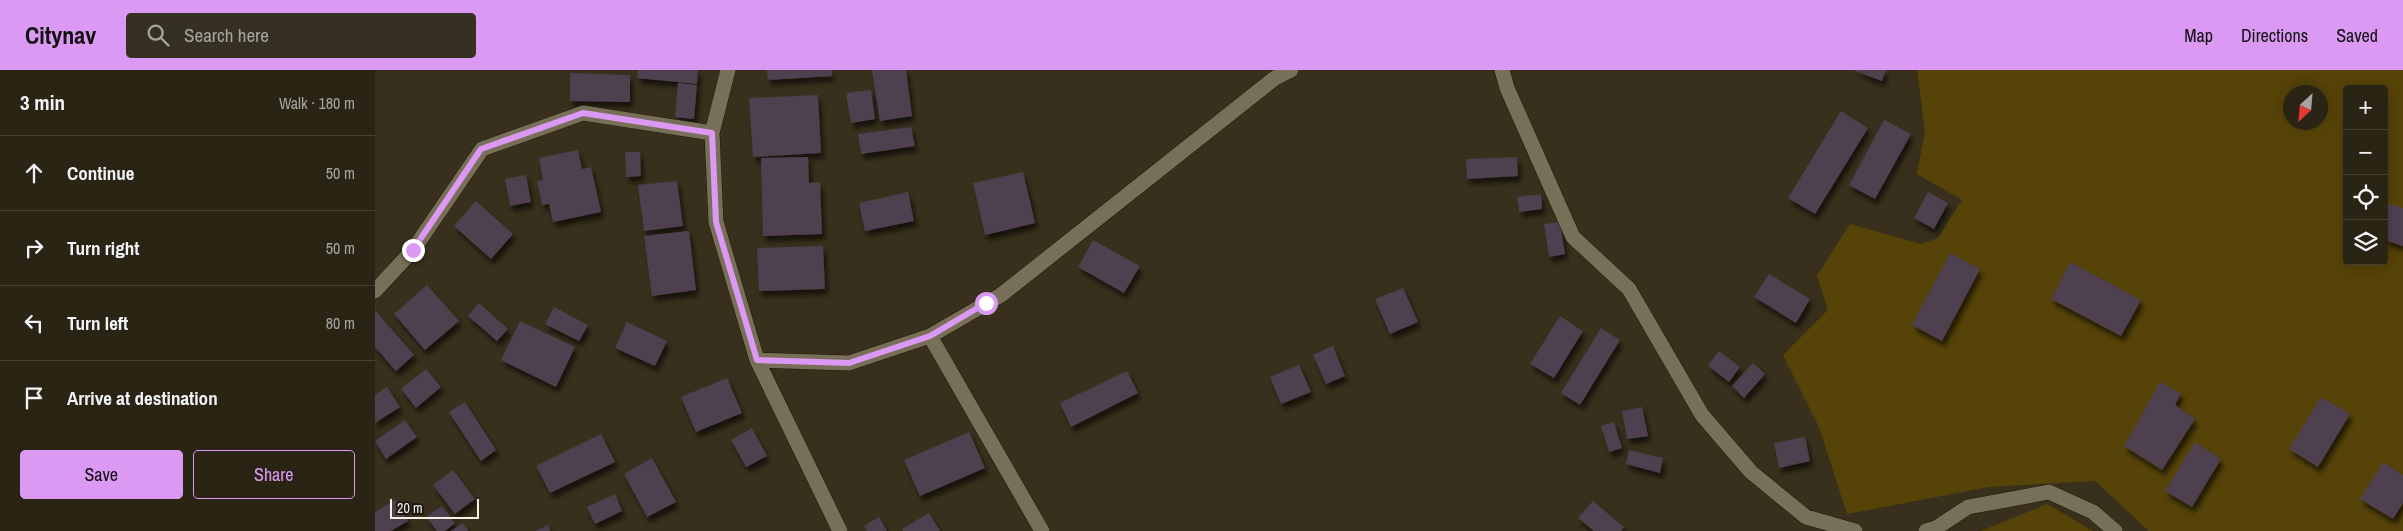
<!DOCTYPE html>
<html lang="en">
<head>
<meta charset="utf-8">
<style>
	:root { --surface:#2a2415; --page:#363022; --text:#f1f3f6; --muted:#a5a4a0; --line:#464134; --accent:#dc99f4 }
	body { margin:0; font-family:"Archivo Narrow",sans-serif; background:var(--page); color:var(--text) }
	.controls { position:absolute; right:15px; top:15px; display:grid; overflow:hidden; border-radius:5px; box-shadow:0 2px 12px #0003 }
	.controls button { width:45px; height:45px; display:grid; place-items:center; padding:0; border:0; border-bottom:1px solid var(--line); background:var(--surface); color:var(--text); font:25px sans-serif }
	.compass { position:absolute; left:1908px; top:15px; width:45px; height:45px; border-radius:50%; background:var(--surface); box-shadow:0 2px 12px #0003; rotate:206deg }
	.scale { position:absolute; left:15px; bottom:12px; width:89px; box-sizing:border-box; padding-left:5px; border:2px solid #f6f1e5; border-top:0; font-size:14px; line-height:18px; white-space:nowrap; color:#f6f1e5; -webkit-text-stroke:4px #1c1910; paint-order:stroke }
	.stop { position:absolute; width:15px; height:15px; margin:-11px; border:4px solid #dc99f4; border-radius:50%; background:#fff }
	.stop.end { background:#dc99f4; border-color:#fff; box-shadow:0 1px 5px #0008 }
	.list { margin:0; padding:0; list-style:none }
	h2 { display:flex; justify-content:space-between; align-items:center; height:65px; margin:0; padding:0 20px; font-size:21px }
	h2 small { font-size:16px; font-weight:400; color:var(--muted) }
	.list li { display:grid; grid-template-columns:32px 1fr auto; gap:15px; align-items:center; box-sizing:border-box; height:75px; padding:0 20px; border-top:1px solid var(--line) }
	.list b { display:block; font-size:19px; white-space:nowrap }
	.list em { font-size:16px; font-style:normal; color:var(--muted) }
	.actions { display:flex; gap:10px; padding:15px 20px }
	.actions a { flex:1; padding:11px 0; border:1px solid var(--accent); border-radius:5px; text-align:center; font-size:18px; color:var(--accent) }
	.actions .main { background:var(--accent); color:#111 }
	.icon { flex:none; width:28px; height:28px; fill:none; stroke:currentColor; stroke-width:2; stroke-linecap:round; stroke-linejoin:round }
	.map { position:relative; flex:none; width:2028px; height:461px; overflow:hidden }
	header { display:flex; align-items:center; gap:30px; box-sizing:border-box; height:70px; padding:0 25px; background:var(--accent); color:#111 }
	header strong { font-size:24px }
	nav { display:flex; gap:28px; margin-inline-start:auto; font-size:18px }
	.search { width:350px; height:45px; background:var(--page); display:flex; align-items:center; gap:12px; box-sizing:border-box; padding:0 18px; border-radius:5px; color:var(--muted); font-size:19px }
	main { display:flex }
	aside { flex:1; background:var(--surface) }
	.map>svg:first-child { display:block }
</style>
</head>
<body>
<header>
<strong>Citynav</strong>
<div class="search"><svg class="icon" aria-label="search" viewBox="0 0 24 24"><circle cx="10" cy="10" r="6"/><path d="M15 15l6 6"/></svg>Search here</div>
<nav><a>Map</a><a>Directions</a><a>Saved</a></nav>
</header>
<main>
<aside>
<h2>3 min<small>Walk · 180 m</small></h2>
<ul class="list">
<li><svg class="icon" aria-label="ahead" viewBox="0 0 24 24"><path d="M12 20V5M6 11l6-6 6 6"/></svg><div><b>Continue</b></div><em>50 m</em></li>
<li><svg class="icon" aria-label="right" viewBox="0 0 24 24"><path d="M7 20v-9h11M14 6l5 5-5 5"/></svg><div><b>Turn right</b></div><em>50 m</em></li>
<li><svg class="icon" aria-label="left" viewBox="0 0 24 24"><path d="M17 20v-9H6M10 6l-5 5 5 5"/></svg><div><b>Turn left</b></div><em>80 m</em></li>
<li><svg class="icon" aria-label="arrive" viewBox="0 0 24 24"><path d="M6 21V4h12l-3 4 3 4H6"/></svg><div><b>Arrive at destination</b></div></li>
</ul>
<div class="actions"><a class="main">Save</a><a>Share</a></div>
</aside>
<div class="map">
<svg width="2028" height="461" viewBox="0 0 2028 461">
	<defs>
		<filter id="shadow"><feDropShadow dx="3" dy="5.5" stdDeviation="2.5" flood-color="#0009"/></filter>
	</defs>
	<rect width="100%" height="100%" fill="#38301c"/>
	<path fill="#554308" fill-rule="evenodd" d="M1542 0H2028V461H1774L1720 411 1614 417 1472 444 1444 357 1408 285 1453 240 1442 206 1475 154 1546 174 1563 168 1587 130 1542 104 1550 61ZM1972 19H2009V191H1972ZM1916 22H1946V52H1916Z
		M1672 434 1718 461H1606Z"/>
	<path fill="#503f50" filter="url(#shadow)" d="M263 0H323L322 14 262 8Z
		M392 0H457V6L393 10Z
		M497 0H531L537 46 505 51Z
		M1478 0H1511L1507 11Z
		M195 3 255 5V32L195 31Z
		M303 13 322 15 319 49 300 47Z
		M496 20 500 49 476 53 471 23Z
		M443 25 446 83 378 87 374 28Z
		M1466 41 1493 58 1440 144 1413 128Z
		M1509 50 1536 64 1500 129 1474 115Z
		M536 57 540 76 486 84 483 64Z
		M203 80 207 99 216 97 226 142 178 152 174 134 167 135 162 111 168 110 164 88Z
		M250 82H265L266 106 251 107Z
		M433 87 434 113 445 112 447 164 388 166 386 88Z
		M1142 87 1143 106 1092 109 1091 89Z
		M648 102 660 153 610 165 598 113Z
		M151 105 156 132 135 136 130 109Z
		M302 111 308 156 269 161 263 115Z
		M533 122 539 151 490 161 484 133Z
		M1553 122 1573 133 1559 159 1539 148Z
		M1166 124 1167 139 1144 142 1142 127Z
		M101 131 138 164 116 189 79 156Z
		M2009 132 2028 138V176L2009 170Z
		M1185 152 1190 184 1174 187 1169 154Z
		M314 161 321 220 277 226 269 166Z
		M718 170 765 196 749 223 703 197Z
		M448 176 450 219 384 221 382 178Z
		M1575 183 1605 199 1567 271 1537 255Z
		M1695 192 1766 230 1746 266 1676 229Z
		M1394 204 1435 229 1421 253 1379 227Z
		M52 215 84 251 50 280 19 244Z
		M1028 218 1043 252 1015 264 1000 229Z
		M104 233 133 259 122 271 93 246Z
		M179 237 213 255 204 271 170 254Z
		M0 240 39 285 21 301 0 277Z
		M1185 246 1208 261 1179 308 1155 294Z
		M145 251 200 277 181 317 126 290Z
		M252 252 292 271 280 296 240 278Z
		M1226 258 1245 270 1205 335 1186 323Z
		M958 276 970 306 951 314 938 285Z
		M1344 281 1365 297 1354 312 1333 296Z
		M1378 293 1390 304 1369 328 1357 316Z
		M924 295 936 322 906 334 895 307Z
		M51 299 66 317 41 338 26 319Z
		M752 301 763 323 696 357 685 333Z
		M352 308 367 343 321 362 306 327Z
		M1785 312 1806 323 1800 335 1820 349 1787 400 1749 376Z
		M12 317 25 337 0 353V325Z
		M1946 327 1975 344 1943 397 1914 379Z
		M90 332 121 380 106 391 74 342Z
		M1267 337 1273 366 1252 369 1247 341Z
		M30 350 42 367 11 389 0 371Z
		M1239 352 1247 378 1234 382 1226 356Z
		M377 358 392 386 371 397 356 370Z
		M594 362 610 398 545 426 529 390Z
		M226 364 240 392 175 423 161 396Z
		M1430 367 1435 391 1404 398 1399 373Z
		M1820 372 1846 389 1817 437 1790 421Z
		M1254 380 1288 388 1285 403 1251 394Z
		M277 388 301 432 272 447 249 404Z
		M2008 392 2028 405V433L2018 449 1985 429Z
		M78 400 100 429 80 444 58 415Z
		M240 424 247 441 220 454 212 437Z
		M20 430 33 451 16 461H0V442Z
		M1218 431 1249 457 1246 461H1219L1203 448Z
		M67 436 80 453 70 461H62L51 447Z
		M554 443 565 461H528L527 459Z
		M504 447 512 461H492L489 456Z
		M88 453 93 461H76Z
		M173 455 175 461H160Z"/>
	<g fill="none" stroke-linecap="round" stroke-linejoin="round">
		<g stroke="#1f1805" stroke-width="16">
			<path id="minor" d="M353 0 337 63 341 152 382 290 465 461
				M1127 0 1132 18 1198 167 1254 219 1327 345 1376 402 1431 447 1480 461
				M0 221 38 180 107 79 208 43 337 63
				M555 266 667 461
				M382 290 474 293 555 266 626 225 900 8 916 0
				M1551 461 1561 458 1593 437 1674 422 1718 442 1740 461"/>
		</g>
		<use href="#minor" stroke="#786f59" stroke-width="15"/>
	</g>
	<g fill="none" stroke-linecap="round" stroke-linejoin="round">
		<path stroke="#dc99f4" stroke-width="6" d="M38 180 106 79 208 43 337 63 341 152 382 290 474 293 555 266 611 233"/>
	</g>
</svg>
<div class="controls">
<button>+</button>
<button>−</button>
<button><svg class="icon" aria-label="locate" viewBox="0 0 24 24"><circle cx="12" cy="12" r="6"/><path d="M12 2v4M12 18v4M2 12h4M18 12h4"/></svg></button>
<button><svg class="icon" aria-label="layers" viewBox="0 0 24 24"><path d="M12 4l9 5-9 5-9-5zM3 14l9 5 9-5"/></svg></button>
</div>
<svg class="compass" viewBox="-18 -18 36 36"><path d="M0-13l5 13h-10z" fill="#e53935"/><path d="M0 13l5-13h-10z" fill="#a5a4a0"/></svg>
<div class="scale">20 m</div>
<div class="stop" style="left:611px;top:233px"></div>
<div class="stop end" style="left:38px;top:180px"></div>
</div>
</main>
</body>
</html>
